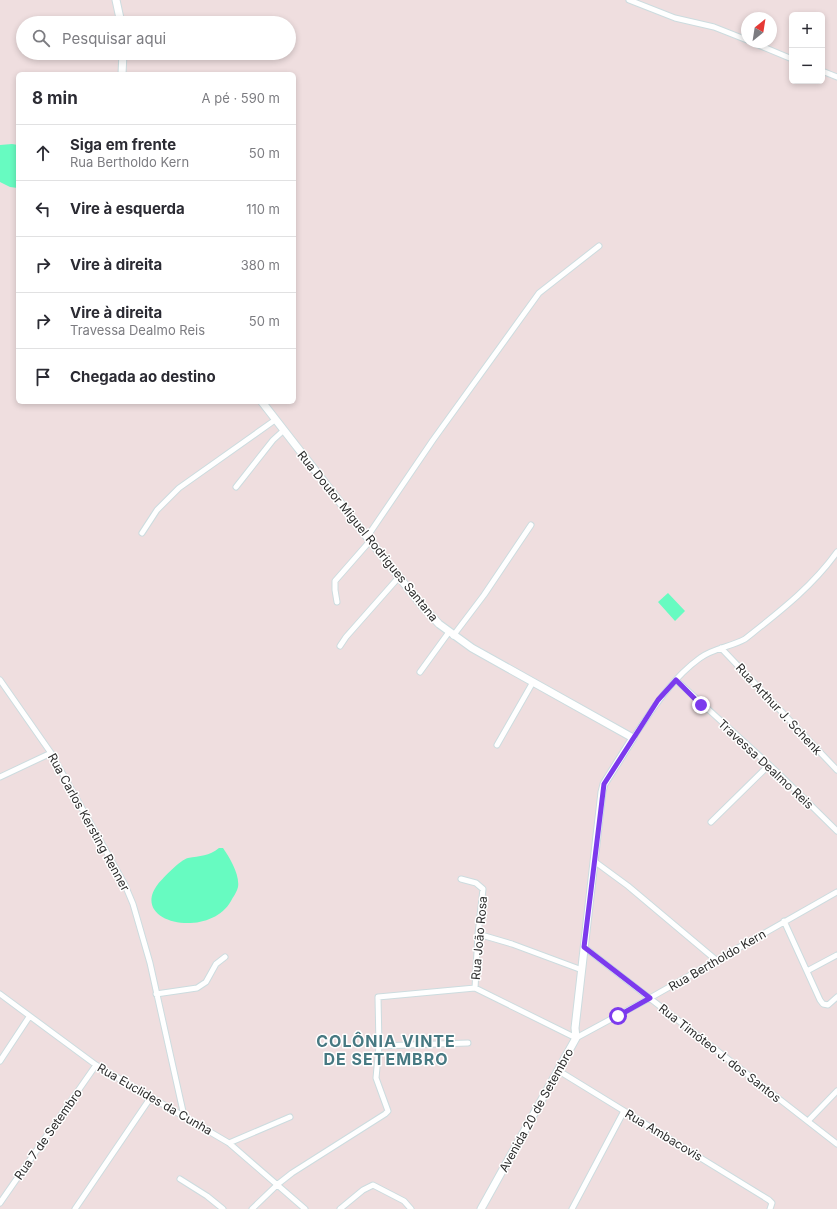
<!DOCTYPE html>
<html lang="pt">
<head>
<meta charset="utf-8">
<style>
	:root { --surface:#fff; --page:#f2f2f3; --text:#2b2b33; --muted:#7c7c81; --line:#e1e1e2 }
	body { margin:0; font-family:Inter,sans-serif; background:var(--page); color:var(--text) }
	.controls { position:absolute; right:12px; top:12px; display:grid; overflow:hidden; border-radius:6px; box-shadow:0 2px 6px #0003 }
	.controls button { width:36px; height:36px; display:grid; place-items:center; padding:0; border:0; border-bottom:1px solid var(--line); background:var(--surface); color:var(--text); font:20px sans-serif }
	.compass { position:absolute; left:741px; top:12px; width:36px; height:36px; border-radius:50%; background:var(--surface); box-shadow:0 2px 6px #0003; rotate:30deg }
	.stop { position:absolute; width:12px; height:12px; margin:-9px; border:3px solid #7c3aed; border-radius:50%; background:#fff }
	.stop.end { background:#7c3aed; border-color:#fff; box-shadow:0 1px 4px #0008 }
	.list { margin:0; padding:0; list-style:none }
	h2 { display:flex; justify-content:space-between; align-items:center; height:52px; margin:0; padding:0 16px; font-size:17px }
	h2 small { font-size:13px; font-weight:400; color:var(--muted) }
	.list li { display:grid; grid-template-columns:26px 1fr auto; gap:12px; align-items:center; box-sizing:border-box; height:56px; padding:0 16px; border-top:1px solid var(--line) }
	.list b { display:block; font-size:15px; white-space:nowrap }
	.list p { margin:0; font-size:13px; white-space:nowrap; color:var(--muted) }
	.list em { font-size:13px; font-style:normal; color:var(--muted) }
	.icon { flex:none; width:22px; height:22px; fill:none; stroke:currentColor; stroke-width:2; stroke-linecap:round; stroke-linejoin:round }
	.map { position:relative; flex:none; width:837px; height:1209px; overflow:hidden }
	.search { position:absolute; background:var(--surface); box-shadow:0 2px 6px #0003; left:16px; top:16px; width:280px; height:44px; display:flex; align-items:center; gap:10px; box-sizing:border-box; padding:0 14px; border-radius:22px; color:var(--muted); font-size:15px }
	.panel { position:absolute; background:var(--surface); box-shadow:0 2px 6px #0003; left:16px; top:72px; width:280px; height:332px; border-radius:6px }
	.map>svg:first-child { display:block }
</style>
</head>
<body>
<div class="map">
<svg width="837" height="1209" viewBox="0 0 837 1209">
	<rect width="100%" height="100%" fill="#efdedf"/>
	<path fill="#67fbc1" d="M12 144 18 145V188L10 187 0 182V145Z
		M668 593 685 611 675 621 658 602Z
		M219 848H223C230 858 240 875 238 887 237 892 233 897 231 901 209 940 128 923 158 884 164 877 180 860 188 858 200 856 209 856 219 848Z"/>
	<g fill="none" stroke-linecap="round" stroke-linejoin="round">
		<g stroke="#ccdcdf" stroke-width="7">
			<path id="street" d="M629 0 675 18 714 27 747 40
				M751 42 792 59
				M822 71 837 77
				M236 487 273 440 284 430
				M142 533 157 510 179 488 275 420
				M367 537 433 440 539 293 599 246
				M337 602 335 590V581L370 541
				M453 636 484 595 531 525
				M340 646 346 637 399 577
				M721 648 837 770
				M420 672 449 632
				M0 680 51 753 125 885 133 904 150 963 184 1116
				M676 680 776 771 837 831
				M633 738C652 710 671 679 700 658 713 648 731 647 745 639 779 612 812 587 837 552
				M497 745 533 682
				M0 777 51 753
				M711 822 769 765
				M594 861 628 886 716 960
				M461 879 476 883 483 889 478 934 475 988
				M784 921 820 1000 823 1004 828 1005 837 997
				M478 934 512 944 582 970
				M584 947 837 1144
				M807 971 837 955
				M0 994 96 1065 229 1143 305 1209
				M156 994 197 988 206 982 216 964 225 957
				M379 1046 468 1043
				M0 1061 29 1017
				M559 1071 769 1200 772 1203 770 1209
				M808 1121 837 1091
				M229 1143 290 1117
				M180 1179 207 1196 223 1209
				M0 1203 96 1065
				M75 1209 151 1097
				M252 1209 278 1184 292 1173 385 1114 388 1111 376 1078 379 1046 378 997 475 988 576 1038 650 998 837 892
				M340 1209 363 1190 373 1185 404 1201 411 1209
				M572 1209 624 1111"/>
		</g>
		<g stroke="#ccdcdf" stroke-width="9">
			<path id="secondary" d="M116 0 121 23
				M122 74 123 53
				M262 402 367 537 423 607 439 624 472 648 633 738 604 784 602 792 575 1028 576 1038 481 1209"/>
		</g>
		<use href="#street" stroke="#fff" stroke-width="5"/>
		<use href="#secondary" stroke="#fff" stroke-width="7"/>
	</g>
	<g fill="none" stroke-linecap="round" stroke-linejoin="round">
		<path stroke="#7c3aed" stroke-width="5" d="M618 1016 650 998 584 947 604 784 658 700 676 680 701 705"/>
	</g>
	<g text-anchor="middle" dominant-baseline="central" stroke-width="3" stroke-linejoin="round" paint-order="stroke">
		<g font-size="12" fill="#2c2c2c" stroke="#fff">
			<text transform="translate(368 536) rotate(51)">Rua Doutor Miguel Rodrigues Santana</text>
			<text transform="translate(779 709) rotate(47)">Rua Arthur J. Schenk</text>
			<text transform="translate(766 764) rotate(43)">Travessa Dealmo Reis</text>
			<text transform="translate(89 822) rotate(61)">Rua Carlos Kersting Renner</text>
			<text transform="translate(479 938) rotate(-85)">Rua João Rosa</text>
			<text transform="translate(717 960) rotate(-30)">Rua Bertholdo Kern</text>
			<text transform="translate(720 1053) rotate(38)">Rua Timóteo J. dos Santos</text>
			<text transform="translate(155 1099) rotate(30)">Rua Euclides da Cunha</text>
			<text transform="translate(536 1110) rotate(-61)">Avenida 20 de Setembro</text>
			<text transform="translate(48 1134) rotate(-55)">Rua 7 de Setembro</text>
			<text transform="translate(664 1135) rotate(31)">Rua Ambacovis</text>
		</g>
		<g font-size="16" font-weight="bold" letter-spacing="1" fill="#477982" stroke="#fff">
			<text x="386" y="1041">COLÔNIA VINTE<tspan x="386" dy="18">DE SETEMBRO</tspan></text>
		</g>
	</g>
</svg>
<div class="controls">
<button>+</button>
<button>−</button>
</div>
<svg class="compass" viewBox="-18 -18 36 36"><path d="M0-13l5 13h-10z" fill="#e53935"/><path d="M0 13l5-13h-10z" fill="#7c7c81"/></svg>
<div class="stop" style="left:618px;top:1016px"></div>
<div class="stop end" style="left:701px;top:705px"></div>
<div class="search"><svg class="icon" aria-label="search" viewBox="0 0 24 24"><circle cx="10" cy="10" r="6"/><path d="M15 15l6 6"/></svg>Pesquisar aqui</div>
<section class="panel">
<h2>8 min<small>A pé · 590 m</small></h2>
<ul class="list">
<li><svg class="icon" aria-label="ahead" viewBox="0 0 24 24"><path d="M12 20V5M6 11l6-6 6 6"/></svg><div><b>Siga em frente</b><p>Rua Bertholdo Kern</p></div><em>50 m</em></li>
<li><svg class="icon" aria-label="left" viewBox="0 0 24 24"><path d="M17 20v-9H6M10 6l-5 5 5 5"/></svg><div><b>Vire à esquerda</b></div><em>110 m</em></li>
<li><svg class="icon" aria-label="right" viewBox="0 0 24 24"><path d="M7 20v-9h11M14 6l5 5-5 5"/></svg><div><b>Vire à direita</b></div><em>380 m</em></li>
<li><svg class="icon" aria-label="right" viewBox="0 0 24 24"><path d="M7 20v-9h11M14 6l5 5-5 5"/></svg><div><b>Vire à direita</b><p>Travessa Dealmo Reis</p></div><em>50 m</em></li>
<li><svg class="icon" aria-label="arrive" viewBox="0 0 24 24"><path d="M6 21V4h12l-3 4 3 4H6"/></svg><div><b>Chegada ao destino</b></div></li>
</ul>
</section>
</div>
</body>
</html>
